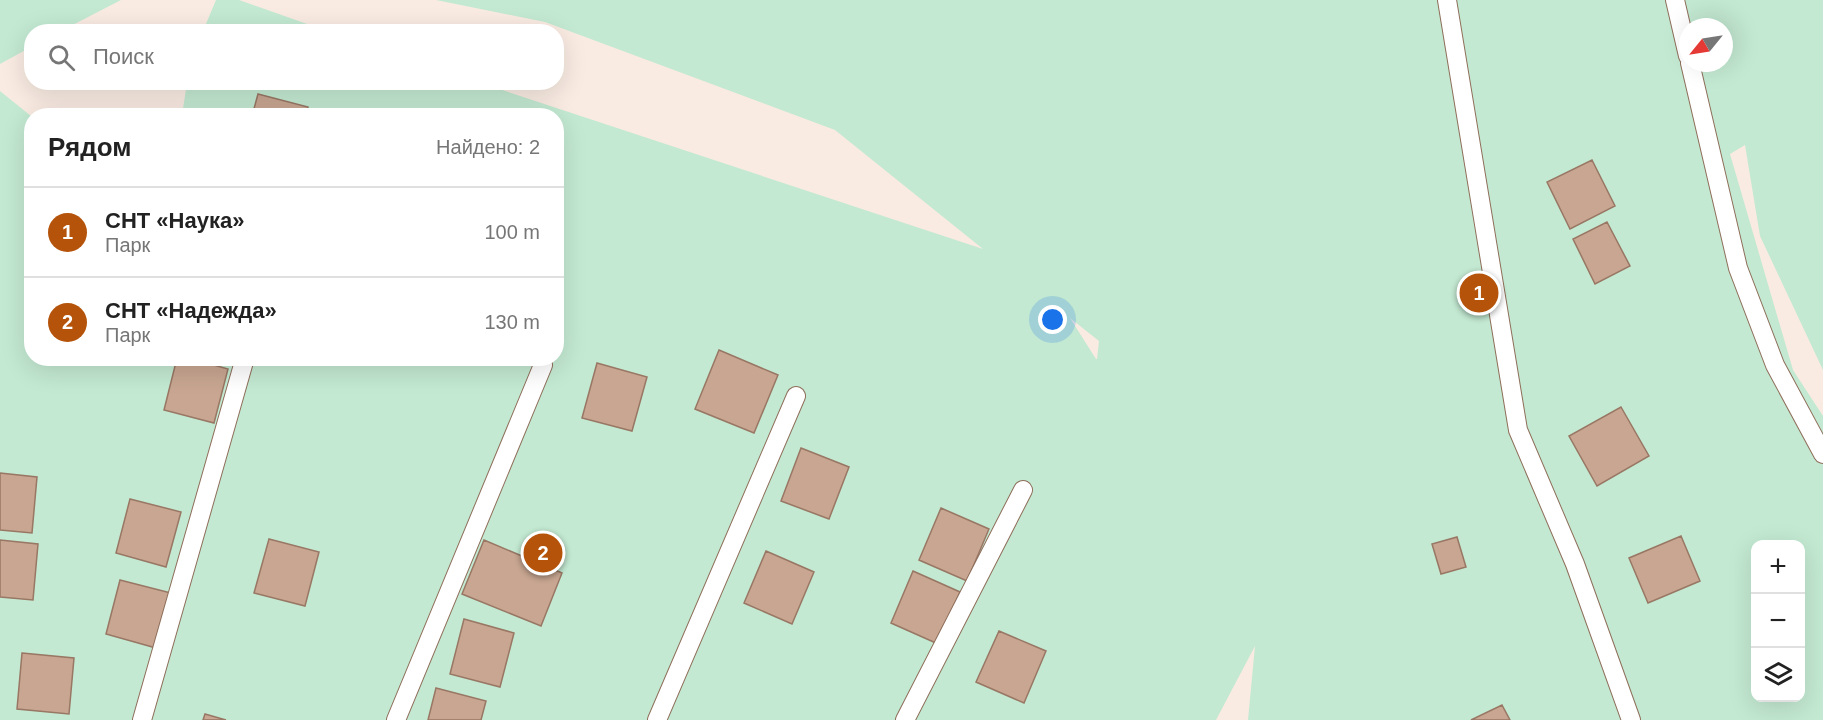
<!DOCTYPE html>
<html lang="ru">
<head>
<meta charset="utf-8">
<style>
	:root { --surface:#fff; --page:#f6f6f6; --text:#222; --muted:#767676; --line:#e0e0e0; --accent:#b45309 }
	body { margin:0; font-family:Helvetica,sans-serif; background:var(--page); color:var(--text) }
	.controls { position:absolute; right:18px; bottom:18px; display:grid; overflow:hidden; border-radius:12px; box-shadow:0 6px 24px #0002 }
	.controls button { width:54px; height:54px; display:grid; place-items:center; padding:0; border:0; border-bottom:2px solid var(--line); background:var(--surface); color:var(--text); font:30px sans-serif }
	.compass { position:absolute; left:1679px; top:18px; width:54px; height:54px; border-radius:50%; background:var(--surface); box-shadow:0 6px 24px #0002; rotate:240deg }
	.you { position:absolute; left:1053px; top:320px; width:21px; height:21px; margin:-15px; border:4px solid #fff; border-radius:50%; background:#1a73e8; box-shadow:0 0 0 9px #1a73e833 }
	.badge { display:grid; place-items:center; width:39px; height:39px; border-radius:50%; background:var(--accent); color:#fff; font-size:20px; font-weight:700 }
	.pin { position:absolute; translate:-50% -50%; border:3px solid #fff; box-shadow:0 2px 6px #0006 }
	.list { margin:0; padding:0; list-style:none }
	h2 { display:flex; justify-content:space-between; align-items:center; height:78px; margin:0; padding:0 24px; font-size:26px }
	h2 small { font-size:20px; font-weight:400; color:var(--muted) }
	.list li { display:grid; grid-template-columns:39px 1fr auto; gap:18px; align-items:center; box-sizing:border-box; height:90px; padding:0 24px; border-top:2px solid var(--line) }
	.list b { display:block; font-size:22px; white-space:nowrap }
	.list p { margin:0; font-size:20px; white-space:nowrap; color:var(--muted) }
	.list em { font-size:20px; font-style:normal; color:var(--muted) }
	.icon { flex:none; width:33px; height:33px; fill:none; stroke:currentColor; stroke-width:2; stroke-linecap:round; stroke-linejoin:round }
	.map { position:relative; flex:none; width:1823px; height:720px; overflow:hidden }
	.search { position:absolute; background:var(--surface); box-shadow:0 6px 24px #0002; left:24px; top:24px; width:540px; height:66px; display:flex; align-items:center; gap:15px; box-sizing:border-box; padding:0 21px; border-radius:24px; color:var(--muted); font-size:22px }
	.panel { position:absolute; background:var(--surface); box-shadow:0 6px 24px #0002; left:24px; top:108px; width:540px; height:258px; border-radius:24px }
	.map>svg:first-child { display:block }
</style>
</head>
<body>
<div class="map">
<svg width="1823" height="720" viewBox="0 0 1823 720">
	<rect width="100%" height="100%" fill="#f9ebe2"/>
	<path fill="#c3e9d2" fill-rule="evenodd" d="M0 0H121L61 31 32 32 31 47 0 64Z
		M216 0H239L327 31H203Z
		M436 0H1823V370L1760 236 1745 145 1730 154 1793 370 1823 416V720H1248L1255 646 1216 720H0V91L31 116 32 358H556V116L182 115 187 83H481L983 249 835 130 545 22ZM1688 27H1724V63H1688ZM1070 318 1099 341 1097 359H1096ZM1756 544H1800V698H1756Z"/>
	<path fill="#c8a691" stroke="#987764" stroke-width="1.5" d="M258 94 308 107 306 116H252Z
		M1592 160 1615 206 1570 229 1547 182Z
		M1607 222 1630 266 1595 284 1573 239Z
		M719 350 778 375 754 433 695 409Z
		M177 358H189L228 369 214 423 164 410Z
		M597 363 647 377 632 431 582 418Z
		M1621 407 1649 456 1597 486 1569 436Z
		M801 448 849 467 829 519 781 501Z
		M0 473 37 477 32 533 0 530Z
		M130 499 181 512 166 567 116 553Z
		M941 508 989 529 967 581 919 560Z
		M1681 536 1700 581 1648 603 1629 558Z
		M1457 537 1466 567 1441 574 1432 544Z
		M269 539 319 552 305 606 254 593Z
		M0 540 38 544 33 600 0 597Z
		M484 540 562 573 541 626 462 594Z
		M766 551 814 572 792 624 744 603Z
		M913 571 960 592 938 644 891 623Z
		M120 580 171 593 156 648 106 634Z
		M464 619 514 633 500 687 450 674Z
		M999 631 1046 651 1024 703 976 682Z
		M22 653 74 658 69 714 17 709Z
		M436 688 486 701 481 720H428Z
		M1502 705 1510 720H1471Z
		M205 714 226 720H203Z"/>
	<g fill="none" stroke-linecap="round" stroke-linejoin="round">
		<g stroke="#8e6e5a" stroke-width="20">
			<path id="lane" d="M1447 0 1518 430 1575 564 1631 720
				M1675 0 1688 56
				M1690 63 1738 268 1775 365 1823 454
				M142 720 245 358
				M396 720 543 365
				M657 720 796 396
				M905 720 1023 490"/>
		</g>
		<use href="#lane" stroke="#fff" stroke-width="18"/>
	</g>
</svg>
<div class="controls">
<button>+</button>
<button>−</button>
<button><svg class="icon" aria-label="layers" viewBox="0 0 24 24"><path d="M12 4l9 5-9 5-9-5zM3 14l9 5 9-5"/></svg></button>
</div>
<svg class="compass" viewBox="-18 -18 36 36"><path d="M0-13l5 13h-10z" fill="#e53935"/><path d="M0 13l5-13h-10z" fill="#767676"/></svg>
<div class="you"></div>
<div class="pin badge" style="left:1479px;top:293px">1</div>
<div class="pin badge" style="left:543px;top:553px">2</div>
<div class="search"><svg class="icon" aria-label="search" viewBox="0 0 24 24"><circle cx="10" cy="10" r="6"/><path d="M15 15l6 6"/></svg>Поиск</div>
<section class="panel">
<h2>Рядом<small>Найдено: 2</small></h2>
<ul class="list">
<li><span class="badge">1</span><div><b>СНТ «Наука»</b><p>Парк</p></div><em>100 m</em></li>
<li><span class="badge">2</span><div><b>СНТ «Надежда»</b><p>Парк</p></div><em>130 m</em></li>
</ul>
</section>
</div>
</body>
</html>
